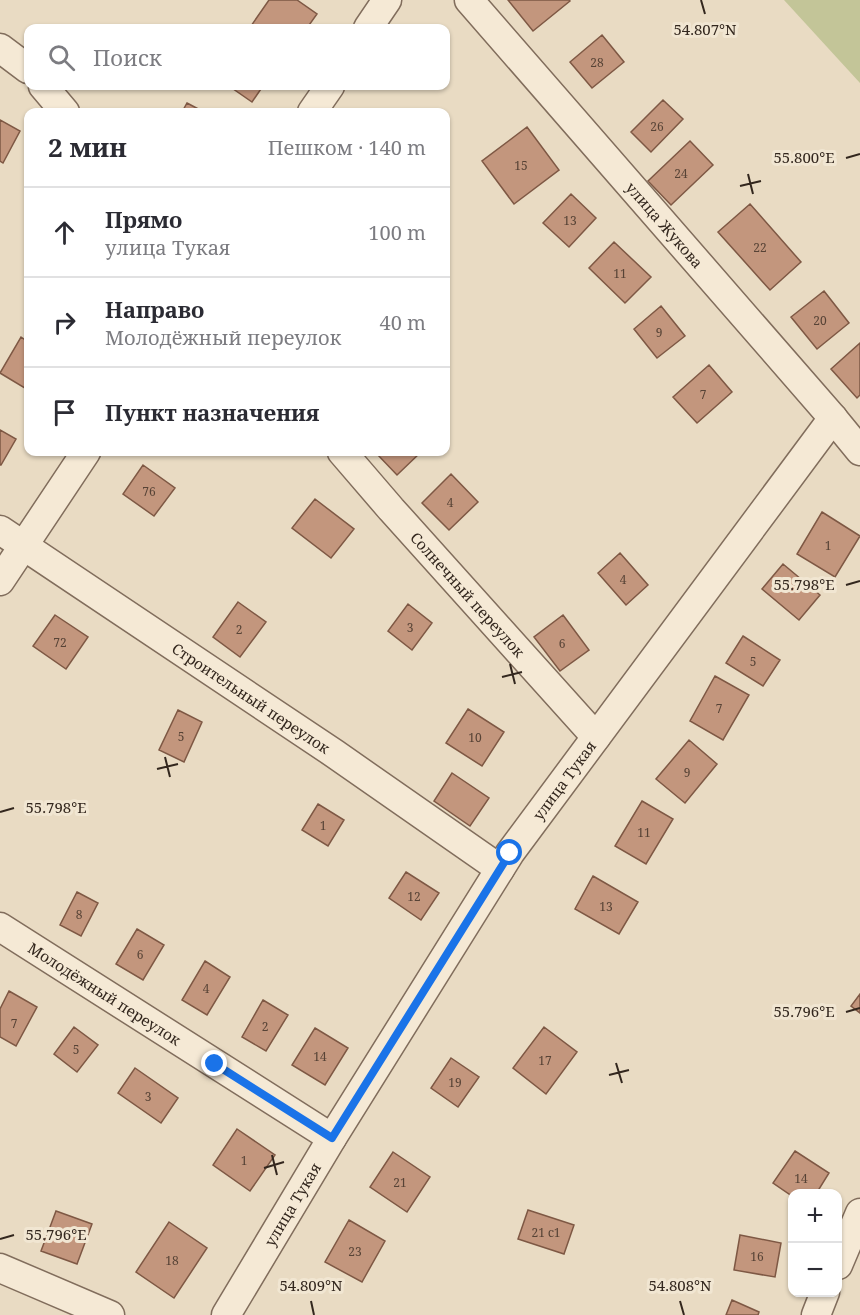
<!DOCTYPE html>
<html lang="ru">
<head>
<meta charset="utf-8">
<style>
	:root { --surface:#fff; --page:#f2f2f3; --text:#2b2b33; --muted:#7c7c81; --line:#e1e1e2 }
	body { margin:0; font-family:"Noto Serif",serif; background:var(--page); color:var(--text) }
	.controls { position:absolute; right:18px; bottom:18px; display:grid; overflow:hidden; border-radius:12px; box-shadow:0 2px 4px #0004 }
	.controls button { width:54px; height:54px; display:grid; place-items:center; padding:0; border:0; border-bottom:2px solid var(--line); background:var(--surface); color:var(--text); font:30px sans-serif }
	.stop { position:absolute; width:18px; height:18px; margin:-14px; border:4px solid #1a73e8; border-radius:50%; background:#fff }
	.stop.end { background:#1a73e8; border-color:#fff; box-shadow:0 2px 6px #0008 }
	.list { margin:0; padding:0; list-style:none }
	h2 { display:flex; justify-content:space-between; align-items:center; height:78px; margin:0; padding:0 24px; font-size:26px }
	h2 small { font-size:20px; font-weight:400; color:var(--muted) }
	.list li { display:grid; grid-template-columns:39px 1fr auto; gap:18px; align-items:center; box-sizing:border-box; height:90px; padding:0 24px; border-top:2px solid var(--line) }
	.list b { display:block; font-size:22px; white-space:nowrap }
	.list p { margin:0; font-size:20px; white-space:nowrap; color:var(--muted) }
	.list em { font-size:20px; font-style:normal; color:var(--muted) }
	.icon { flex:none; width:33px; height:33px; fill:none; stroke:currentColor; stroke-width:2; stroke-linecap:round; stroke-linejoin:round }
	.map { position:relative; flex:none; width:860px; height:1315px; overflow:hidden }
	.search { position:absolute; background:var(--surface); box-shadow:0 2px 4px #0004; left:24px; top:24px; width:426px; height:66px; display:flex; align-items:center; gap:15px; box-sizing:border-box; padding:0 21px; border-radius:12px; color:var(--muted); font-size:22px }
	.panel { position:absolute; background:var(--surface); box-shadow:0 2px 4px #0004; left:24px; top:108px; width:426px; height:348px; border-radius:12px }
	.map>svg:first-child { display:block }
</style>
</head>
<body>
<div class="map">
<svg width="860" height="1315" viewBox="0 0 860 1315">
	<rect width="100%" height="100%" fill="#e9dbc3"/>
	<path fill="#c3c598" d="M784 0H860V83Z"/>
	<path fill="#c3967d" stroke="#7e5844" stroke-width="1.5" d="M269 0H297L317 14 307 28H254L251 26Z
		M508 0H569L570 1 533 31Z
		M602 35 624 62 592 88 570 62Z
		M229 86H263L252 102Z
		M663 100 683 119 651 152 631 132Z
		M187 103 204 112H182Z
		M0 120 20 131 3 163 0 161Z
		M527 127 559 170 514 204 482 161Z
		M690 141 713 165 671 205 648 181Z
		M571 194 596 218 569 247 543 223Z
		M750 204 801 262 770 290 718 232Z
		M614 242 651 277 625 303 589 268Z
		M824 291 849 323 817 349 791 317Z
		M661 306 685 336 657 358 634 329Z
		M21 337 28 342V390L0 373Z
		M860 343V395L857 398 831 369Z
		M709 365 732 392 697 423 673 397Z
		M0 430 16 439 1 465H0Z
		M378 452H421L397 475 376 453Z
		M143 465 175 488 154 516 123 494Z
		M451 474 478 502 449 530 422 503Z
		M315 499 354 529 331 558 292 528Z
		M822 512 860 536 835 577 797 554Z
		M620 553 648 585 626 605 598 573Z
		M783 564 820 595 799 620 762 589Z
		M238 602 266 622 240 657 213 637Z
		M408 604 432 623 412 650 388 631Z
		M55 615 88 637 66 669 33 646Z
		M563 615 589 650 560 671 534 637Z
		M743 636 780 660 763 686 726 663Z
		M715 676 749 695 723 740 690 721Z
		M468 709 504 732 482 766 446 743Z
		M178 710 202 722 184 762 159 750Z
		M689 740 717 764 685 803 656 779Z
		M452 773 489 798 470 826 434 801Z
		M642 801 673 819 646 864 615 846Z
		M318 804 344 820 328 846 302 830Z
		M406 872 439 893 421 920 389 898Z
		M593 876 638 902 619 934 575 909Z
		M77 892 98 903 81 936 60 925Z
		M137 929 164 945 143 980 116 964Z
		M205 961 230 977 207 1015 182 1000Z
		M9 991 37 1007 16 1046 0 1037V1009Z
		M860 994V1013L851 1006Z
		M263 1000 288 1015 266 1051 242 1037Z
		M74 1027 98 1045 77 1072 54 1054Z
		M544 1027 577 1052 546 1094 513 1068Z
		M315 1028 348 1048 325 1085 292 1065Z
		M451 1058 479 1077 458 1107 431 1088Z
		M135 1068 178 1098 161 1123 118 1093Z
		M237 1129 275 1155 250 1191 213 1165Z
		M795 1151 829 1173 816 1194H792V1196L773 1183Z
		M393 1152 430 1177 407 1212 370 1187Z
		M528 1210 574 1225 564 1254 518 1239Z
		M56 1211 92 1224 77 1264 41 1251Z
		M349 1220 385 1241 362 1282 325 1262Z
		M169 1222 207 1248 174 1298 136 1272Z
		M740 1235 781 1243 775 1277 734 1270Z
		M732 1300 759 1312 758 1315H726Z"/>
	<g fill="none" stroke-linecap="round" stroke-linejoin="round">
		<g stroke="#816d5c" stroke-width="31">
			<g id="minor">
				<path id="s1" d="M469 0 833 418 860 451"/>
				<path d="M368 28 387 0"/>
				<path d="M0 48 28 69"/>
				<path d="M43 86 65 112"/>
				<path d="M312 112 330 86"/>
				<path id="s2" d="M342 452 391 509 596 737"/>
				<path id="s3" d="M0 530 335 754 500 869"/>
				<path d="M0 581 86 452"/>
				<path id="s4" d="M0 927 332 1138"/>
				<path d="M838 1265 860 1213"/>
				<path d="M0 1268 110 1315"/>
				<path id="s5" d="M226 1315 332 1138 510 853 833 418"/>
				<path d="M816 1315 825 1292"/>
			</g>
		</g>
		<use href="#minor" stroke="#f5e9d5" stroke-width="28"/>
	</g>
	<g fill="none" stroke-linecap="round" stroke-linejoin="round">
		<path stroke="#1a73e8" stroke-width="8" d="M215 1064 332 1138 510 853"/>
	</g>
	<path fill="none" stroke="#33271e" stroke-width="2" d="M701 0 705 14M846 158 860 154M748 174 753 194M740 186 761 181M846 585 860 581M510 664 515 684M502 677 522 672M165 757 170 777M157 769 178 764M0 812 14 808M846 1012 860 1008M616 1063 622 1083M609 1075 629 1070M272 1155 277 1175M264 1168 284 1162M0 1239 14 1235M311 1301 314 1315M680 1301 684 1315"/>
	<g text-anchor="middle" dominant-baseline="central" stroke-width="6" stroke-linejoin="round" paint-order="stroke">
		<g font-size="12" fill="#574336">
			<text x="597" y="62">28</text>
			<text x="657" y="126">26</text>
			<text x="521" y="165">15</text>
			<text x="681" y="173">24</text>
			<text x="570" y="220">13</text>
			<text x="760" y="247">22</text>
			<text x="620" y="273">11</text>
			<text x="820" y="320">20</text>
			<text x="659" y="332">9</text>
			<text x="703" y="394">7</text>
			<text x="149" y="491">76</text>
			<text x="450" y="502">4</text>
			<text x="828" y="545">1</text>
			<text x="623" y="579">4</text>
			<text x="410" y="627">3</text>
			<text x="239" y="629">2</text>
			<text x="60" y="642">72</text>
			<text x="562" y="643">6</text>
			<text x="753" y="661">5</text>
			<text x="719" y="708">7</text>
			<text x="181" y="736">5</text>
			<text x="475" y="737">10</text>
			<text x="687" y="772">9</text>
			<text x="323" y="825">1</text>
			<text x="644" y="832">11</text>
			<text x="414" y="896">12</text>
			<text x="606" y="906">13</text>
			<text x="79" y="914">8</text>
			<text x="140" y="954">6</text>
			<text x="206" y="988">4</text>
			<text x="14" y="1023">7</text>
			<text x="265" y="1026">2</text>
			<text x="76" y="1049">5</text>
			<text x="320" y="1056">14</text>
			<text x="545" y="1060">17</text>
			<text x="455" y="1082">19</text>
			<text x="148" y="1096">3</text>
			<text x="244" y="1160">1</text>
			<text x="801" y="1178">14</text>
			<text x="400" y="1182">21</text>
			<text x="546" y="1232">21 с1</text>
			<text x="355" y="1251">23</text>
			<text x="757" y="1256">16</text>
			<text x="172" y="1260">18</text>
		</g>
		<g font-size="15" fill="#33271e" stroke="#f1e6d2">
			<text stroke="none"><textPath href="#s1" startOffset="298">улица Жукова</textPath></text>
			<text stroke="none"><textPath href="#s2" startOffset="190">Солнечный переулок</textPath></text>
			<text stroke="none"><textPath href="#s3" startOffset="302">Строительный переулок</textPath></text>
			<text stroke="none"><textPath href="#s5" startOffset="633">улица Тукая</textPath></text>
			<text stroke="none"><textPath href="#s4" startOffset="124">Молодёжный переулок</textPath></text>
			<text stroke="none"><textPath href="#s5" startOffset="129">улица Тукая</textPath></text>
		</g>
	</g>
	<g font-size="15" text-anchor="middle" fill="#33271e" stroke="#f1e6d2" stroke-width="6" stroke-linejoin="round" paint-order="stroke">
		<text x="705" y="35">54.807°N</text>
		<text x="804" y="163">55.800°E</text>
		<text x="804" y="590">55.798°E</text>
		<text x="56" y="813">55.798°E</text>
		<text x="804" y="1017">55.796°E</text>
		<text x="56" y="1240">55.796°E</text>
		<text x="311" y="1291">54.809°N</text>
		<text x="680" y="1291">54.808°N</text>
	</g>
</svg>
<div class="controls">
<button>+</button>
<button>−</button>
</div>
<div class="stop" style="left:510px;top:853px"></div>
<div class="stop end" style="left:215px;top:1064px"></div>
<div class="search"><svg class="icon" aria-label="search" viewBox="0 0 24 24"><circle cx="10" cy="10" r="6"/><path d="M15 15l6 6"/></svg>Поиск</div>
<section class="panel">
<h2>2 мин<small>Пешком · 140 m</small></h2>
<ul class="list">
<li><svg class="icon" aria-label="ahead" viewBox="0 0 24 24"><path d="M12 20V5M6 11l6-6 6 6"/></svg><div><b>Прямо</b><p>улица Тукая</p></div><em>100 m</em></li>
<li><svg class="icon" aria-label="right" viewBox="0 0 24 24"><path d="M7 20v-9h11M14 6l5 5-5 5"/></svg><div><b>Направо</b><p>Молодёжный переулок</p></div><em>40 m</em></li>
<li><svg class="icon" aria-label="arrive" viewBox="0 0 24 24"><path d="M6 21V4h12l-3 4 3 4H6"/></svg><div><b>Пункт назначения</b></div></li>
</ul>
</section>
</div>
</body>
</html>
